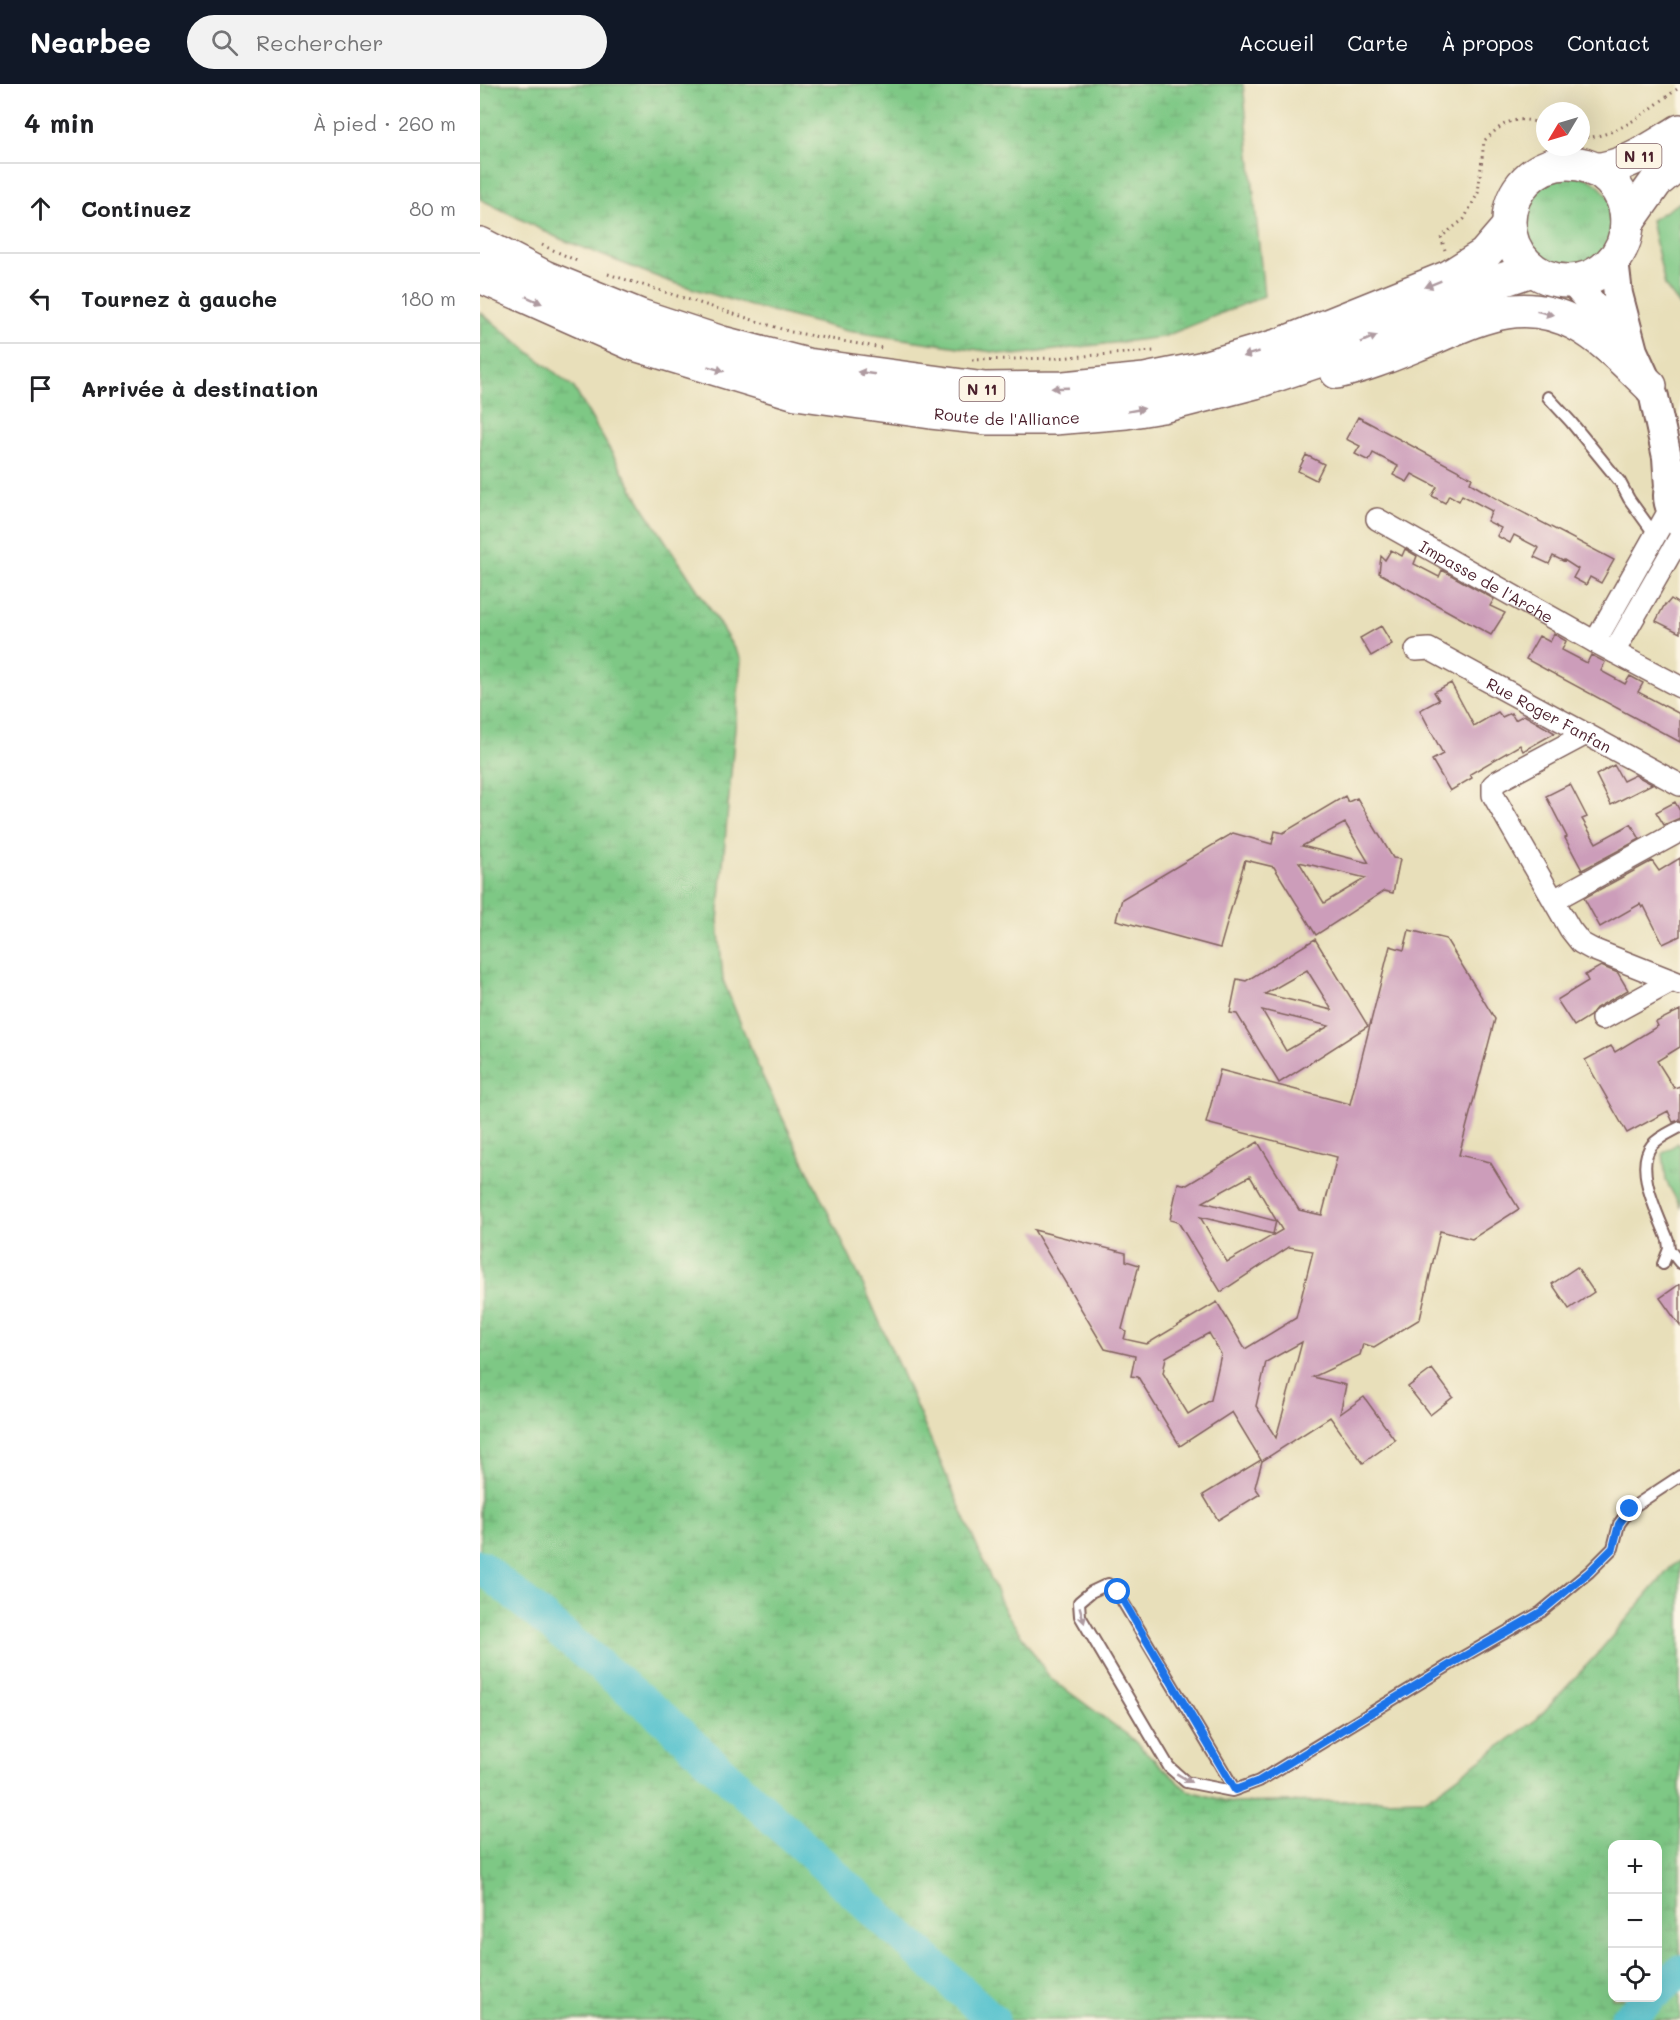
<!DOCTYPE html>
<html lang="fr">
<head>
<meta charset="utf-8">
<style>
	:root { --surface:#fff; --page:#f2f2f2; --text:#202124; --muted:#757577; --line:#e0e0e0; --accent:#111827 }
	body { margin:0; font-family:Mali,sans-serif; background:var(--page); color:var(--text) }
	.controls { position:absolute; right:18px; bottom:18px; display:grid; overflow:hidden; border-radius:12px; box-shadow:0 6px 24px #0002 }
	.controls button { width:54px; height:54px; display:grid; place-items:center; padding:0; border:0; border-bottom:2px solid var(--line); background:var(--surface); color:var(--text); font:30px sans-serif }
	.compass { position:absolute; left:1056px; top:18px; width:54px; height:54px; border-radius:50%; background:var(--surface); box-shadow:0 6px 24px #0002; rotate:232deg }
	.stop { position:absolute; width:18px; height:18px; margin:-14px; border:4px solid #1a73e8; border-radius:50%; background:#fff }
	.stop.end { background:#1a73e8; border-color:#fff; box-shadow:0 2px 6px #0008 }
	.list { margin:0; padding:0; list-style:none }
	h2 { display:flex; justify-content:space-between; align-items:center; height:78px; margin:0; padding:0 24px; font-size:26px }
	h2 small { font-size:20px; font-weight:400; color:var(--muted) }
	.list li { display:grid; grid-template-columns:39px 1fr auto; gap:18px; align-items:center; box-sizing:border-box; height:90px; padding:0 24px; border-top:2px solid var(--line) }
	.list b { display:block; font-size:22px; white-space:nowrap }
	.list em { font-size:20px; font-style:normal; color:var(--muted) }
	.icon { flex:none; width:33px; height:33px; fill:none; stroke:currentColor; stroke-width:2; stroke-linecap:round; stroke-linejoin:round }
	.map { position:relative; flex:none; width:1200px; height:1936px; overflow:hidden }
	header { display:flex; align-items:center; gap:36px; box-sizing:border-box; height:84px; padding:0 30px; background:var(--accent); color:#fff }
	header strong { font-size:28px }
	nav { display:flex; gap:33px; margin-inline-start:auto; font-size:21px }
	.search { width:420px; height:54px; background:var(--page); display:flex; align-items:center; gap:15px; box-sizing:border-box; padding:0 21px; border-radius:33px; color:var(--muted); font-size:22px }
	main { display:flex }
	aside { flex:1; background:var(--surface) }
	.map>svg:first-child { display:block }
</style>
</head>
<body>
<header>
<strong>Nearbee</strong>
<div class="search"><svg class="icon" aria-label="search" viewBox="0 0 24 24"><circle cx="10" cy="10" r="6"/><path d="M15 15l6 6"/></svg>Rechercher</div>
<nav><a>Accueil</a><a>Carte</a><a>À propos</a><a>Contact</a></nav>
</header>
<main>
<aside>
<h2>4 min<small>À pied · 260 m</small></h2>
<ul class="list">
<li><svg class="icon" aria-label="ahead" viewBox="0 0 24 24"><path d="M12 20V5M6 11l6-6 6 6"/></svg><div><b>Continuez</b></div><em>80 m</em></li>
<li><svg class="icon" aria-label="left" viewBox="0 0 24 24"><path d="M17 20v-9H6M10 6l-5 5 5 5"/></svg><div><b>Tournez à gauche</b></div><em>180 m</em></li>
<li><svg class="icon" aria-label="arrive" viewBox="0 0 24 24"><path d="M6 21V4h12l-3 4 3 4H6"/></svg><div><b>Arrivée à destination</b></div></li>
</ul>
</aside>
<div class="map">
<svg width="1200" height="1936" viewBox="0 0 1200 1936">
	<defs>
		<pattern id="grass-tufts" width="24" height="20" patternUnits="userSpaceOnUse" patternTransform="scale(1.5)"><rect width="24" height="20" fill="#7ec885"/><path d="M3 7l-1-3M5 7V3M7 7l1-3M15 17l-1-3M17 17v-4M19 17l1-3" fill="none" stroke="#6eab73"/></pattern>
		<pattern id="wetland-marsh" width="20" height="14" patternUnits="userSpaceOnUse" patternTransform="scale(1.5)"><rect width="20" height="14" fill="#7ec885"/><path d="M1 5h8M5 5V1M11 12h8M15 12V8" fill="none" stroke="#6eab73"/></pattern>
	</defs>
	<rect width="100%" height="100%" fill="#fcf5e5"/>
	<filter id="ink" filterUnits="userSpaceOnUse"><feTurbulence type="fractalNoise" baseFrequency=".0167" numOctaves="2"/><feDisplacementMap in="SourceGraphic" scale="12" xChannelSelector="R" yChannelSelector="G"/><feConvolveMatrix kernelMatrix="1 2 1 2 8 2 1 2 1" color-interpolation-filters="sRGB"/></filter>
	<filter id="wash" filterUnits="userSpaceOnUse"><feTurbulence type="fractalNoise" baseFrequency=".008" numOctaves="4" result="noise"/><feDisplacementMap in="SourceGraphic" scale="24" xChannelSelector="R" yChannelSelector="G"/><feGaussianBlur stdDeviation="1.35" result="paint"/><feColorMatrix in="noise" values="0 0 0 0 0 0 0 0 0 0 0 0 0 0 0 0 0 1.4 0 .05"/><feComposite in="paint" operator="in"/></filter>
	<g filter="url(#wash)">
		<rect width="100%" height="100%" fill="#e8dfba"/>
		<path fill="url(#grass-tufts)" stroke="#647458" stroke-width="1.5" d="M1039 138a48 48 0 1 1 96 0a48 48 0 1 1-96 0Z
			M1198 1059 1200 1062V1122L1186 1097 1183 1069Z"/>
		<path fill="url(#wetland-marsh)" stroke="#647458" stroke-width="1.5" fill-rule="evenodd" d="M0 0H763L784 212 683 253 534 271 367 247 271 222 188 197 78 154 0 115Z
			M0 228 94 304 165 426 232 528 261 576 238 837 243 896 279 985 387 1209 525 1527 570 1594 649 1652 707 1706 753 1719 947 1715 1057 1635 1117 1570 1190 1484 1200 1476V1936H0ZM1132 1760H1178V1914H1132Z"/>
		<path fill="#7ec885" stroke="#647458" stroke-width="1.5" d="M1200 118V222L1185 202 1171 136Z"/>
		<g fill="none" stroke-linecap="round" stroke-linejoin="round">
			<path stroke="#55c2ce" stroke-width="33" d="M0 1482 182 1633 513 1936
				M1178 1907 1200 1887
				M1145 1936 1170 1914"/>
		</g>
		<g id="blocks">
			<path fill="#cc9dba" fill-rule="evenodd" d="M878 333 992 394 990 399 1019 416 1134 476 1121 499 1110 493 1106 501 1093 494 1098 485 1084 476 1083 477 1073 472 1069 480 1054 473 1059 464 1034 451 1030 459 1017 452 1021 444 1007 437 1012 427 982 411 979 417 969 411 965 419 952 412 957 403 932 390 927 398 913 391 918 382 893 369 889 377 875 370 880 362 866 355Z
				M826 371 844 380 836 396 818 387Z
				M925 465 937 472 934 480 959 493 962 486 1014 515 1010 522 1025 529 1011 551 899 489 901 472 905 476 911 466 922 472Z
				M1191 515 1200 521V549L1176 537 1185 520 1186 521Z
				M901 542 912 560 891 572 880 554Z
				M1074 550 1086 557 1082 566 1107 579 1111 571 1125 578 1121 587 1145 600 1150 592 1163 599 1158 608 1200 630V658L1046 575 1059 552 1070 558Z
				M971 599 994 642 1018 628 1022 633 1031 629 1035 636 1044 631 1075 649 1043 667 1040 661 990 690 992 694 970 707 952 676 963 670 940 626 959 616 954 608Z
				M1134 681 1143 697 1155 691 1172 700 1131 721 1116 691Z
				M1090 700 1107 733 1102 735 1116 759 1151 740 1160 755 1102 786 1085 754 1087 753 1066 712Z
				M865 712 868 718 877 714 913 774 920 775 913 809 904 807 836 851 794 783 765 776 740 864 636 836 642 815 753 749 792 760 795 747 803 749ZM865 739 889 779 822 762ZM819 778 886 794 844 819Z
				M1195 718 1200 727V734L1184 741 1176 728Z
				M1200 774V852L1183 860 1164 822 1162 824 1160 820 1120 843 1104 814 1172 777 1179 787Z
				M929 846 966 855 1015 935 979 1071 1010 1078 1039 1125 992 1155 960 1147 940 1235 894 1263 883 1260 880 1271 833 1293 866 1301 860 1330 884 1313 915 1356 883 1379 850 1333 782 1377 775 1403 780 1410 738 1436 723 1411 781 1376 752 1328 700 1362 658 1293 651 1292 655 1272 625 1265 554 1146 646 1169V1177L659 1181 642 1245 646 1248 644 1255 667 1260 737 1218 765 1265 816 1234 833 1167 809 1163 741 1208 698 1138 690 1136 698 1099 707 1101 778 1058 819 1126 842 1131 857 1073 726 1039 740 986 870 1020 910 862 924 866ZM770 1092 802 1146 747 1178 720 1133 793 1150 796 1137 723 1118ZM729 1249 741 1270 731 1316 708 1330 683 1289 686 1273ZM822 1258 814 1288 796 1354 776 1322 786 1278Z
				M835 855 888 942 799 999 757 930 750 929 757 895 766 897ZM827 886 852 926 785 910ZM782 926 849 942 806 967Z
				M1121 882 1138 889 1148 906 1116 924 1110 932 1094 942 1077 916 1108 897 1105 891Z
				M1200 926V963L1177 977 1194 1004 1200 1002V1036L1193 1038 1188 1027 1147 1049 1105 976 1131 962 1135 968 1178 942 1176 938Z
				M1097 1183 1114 1208 1089 1225 1072 1200Z
				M1200 1200V1242L1180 1214Z
				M952 1285 973 1313 950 1331 928 1303Z"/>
		</g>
	</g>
	<g filter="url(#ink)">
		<use href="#blocks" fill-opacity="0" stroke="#81625d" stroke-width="1.5"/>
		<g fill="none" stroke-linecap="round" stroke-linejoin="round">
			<g stroke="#81625d" stroke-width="14">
				<path id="lane" d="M1068 313 1091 338 1140 398 1149 415 1175 451
					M1189 1165 1200 1179
					M1183 1180 1189 1165 1188 1156C1179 1132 1153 1084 1172 1061 1179 1053 1191 1048 1200 1043
					M755 1706 637 1508 628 1500 611 1508 599 1518 600 1532 689 1683 706 1698 752 1707 779 1697 981 1574 1061 1528 1109 1488 1133 1464 1139 1440 1150 1425 1200 1392"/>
			</g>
			<g stroke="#81625d" stroke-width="24">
				<g id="street">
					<path id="s1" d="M897 435 1115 558 1200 603"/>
					<path d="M1115 558 1190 425"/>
					<path id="s2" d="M936 566 949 565 1200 701"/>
					<path d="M1134 568 1200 453"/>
					<path d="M1106 650 1018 697 1013 701V711L1090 845 1101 859 1112 865 1200 900"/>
					<path d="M1074 816 1200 747"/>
					<path d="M1122 935 1192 897"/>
				</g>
			</g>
			<g stroke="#81625d" stroke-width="32">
				<path id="secondary" d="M1134 176 1138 210 1153 267 1174 313 1187 373 1189 403
					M1093 198 1148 261
					M1196 387C1184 406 1186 423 1200 440"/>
			</g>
			<g stroke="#81625d" stroke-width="36">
				<g id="highway">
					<circle cx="1088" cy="138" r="59"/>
					<path d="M1114 86C1147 83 1172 64 1200 47"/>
					<path d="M1147 139 1176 98 1200 78"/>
					<path d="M0 160 64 193 160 232 242 259 327 281 505 305 584 304 665 296 720 285 800 261 969 193 1004 171 1029 142"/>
					<path id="s3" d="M0 192 151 259 316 309 451 328 508 334H574L646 328 682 322 775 298 843 275 1019 197 1052 186"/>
					<path d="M857 288C889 281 918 268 948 256 999 234 1042 211 1096 240 1124 255 1147 280 1170 302"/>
				</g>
			</g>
			<path stroke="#81625d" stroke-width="3" stroke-dasharray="1.5 4.5" stroke-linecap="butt" d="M1101 54C1140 53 1169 25 1200 3
				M62 161 97 177
				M965 166 961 153 984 135 998 109 1004 57C1025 37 1035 30 1065 41
				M128 190 311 248 402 264
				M492 276 576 274 674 267"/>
			<use href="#lane" stroke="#fff" stroke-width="10"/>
			<use href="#street" stroke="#fff" stroke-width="21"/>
			<use href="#secondary" stroke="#fff" stroke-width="28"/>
			<use href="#highway" stroke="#fff" stroke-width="33"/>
		</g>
		<defs><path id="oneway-solid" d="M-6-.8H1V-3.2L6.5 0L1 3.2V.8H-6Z" transform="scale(1.5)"/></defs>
		<g fill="#ae9aa0">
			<use href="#oneway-solid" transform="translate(953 200) rotate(158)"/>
			<use href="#oneway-solid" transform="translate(54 216) rotate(24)"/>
			<use href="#oneway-solid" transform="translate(1065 229) rotate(14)"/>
			<use href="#oneway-solid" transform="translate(889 255) rotate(-23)"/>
			<use href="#oneway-solid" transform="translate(771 270) rotate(164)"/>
			<use href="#oneway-solid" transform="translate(236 285) rotate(17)"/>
			<use href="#oneway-solid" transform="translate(386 289) rotate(-172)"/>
			<use href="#oneway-solid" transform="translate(580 304) rotate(178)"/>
			<use href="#oneway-solid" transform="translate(656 326) rotate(-10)"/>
			<use href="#oneway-solid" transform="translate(602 1531) rotate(74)"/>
			<use href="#oneway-solid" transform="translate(704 1694) rotate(31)"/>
		</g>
	</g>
	<g fill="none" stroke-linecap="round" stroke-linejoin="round" filter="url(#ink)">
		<path stroke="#1a73e8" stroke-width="8" d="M638 1508 755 1706 779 1697 981 1574 1061 1528 1109 1488 1133 1464 1139 1440 1150 1425"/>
	</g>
	<g text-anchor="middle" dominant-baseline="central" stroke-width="6" stroke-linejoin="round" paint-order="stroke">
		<g fill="#fcf5e5" stroke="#7f5f63" stroke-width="1.5">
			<rect x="1136.5" y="60" width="45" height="24" rx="4.5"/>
			<rect x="479.5" y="293" width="45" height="24" rx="4.5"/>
		</g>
		<g font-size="15" font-weight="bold" fill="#4a1f2b">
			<text x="1159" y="72">N 11</text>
			<text x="502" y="305">N 11</text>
		</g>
		<g font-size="16" fill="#4a1f2b" stroke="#fcf5e5">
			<text stroke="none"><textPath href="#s3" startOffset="550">Route de l'Alliance</textPath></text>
			<text stroke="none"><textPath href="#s1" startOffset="126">Impasse de l'Arche</textPath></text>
			<text stroke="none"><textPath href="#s2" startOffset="150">Rue Roger Fanfan</textPath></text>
		</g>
	</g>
</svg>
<div class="controls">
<button>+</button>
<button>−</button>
<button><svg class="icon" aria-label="locate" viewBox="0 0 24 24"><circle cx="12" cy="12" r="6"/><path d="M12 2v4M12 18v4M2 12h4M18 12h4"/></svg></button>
</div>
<svg class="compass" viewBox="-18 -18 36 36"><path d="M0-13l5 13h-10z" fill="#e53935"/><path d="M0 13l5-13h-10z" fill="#757577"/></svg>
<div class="stop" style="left:638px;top:1508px"></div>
<div class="stop end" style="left:1150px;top:1425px"></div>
</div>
</main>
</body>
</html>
